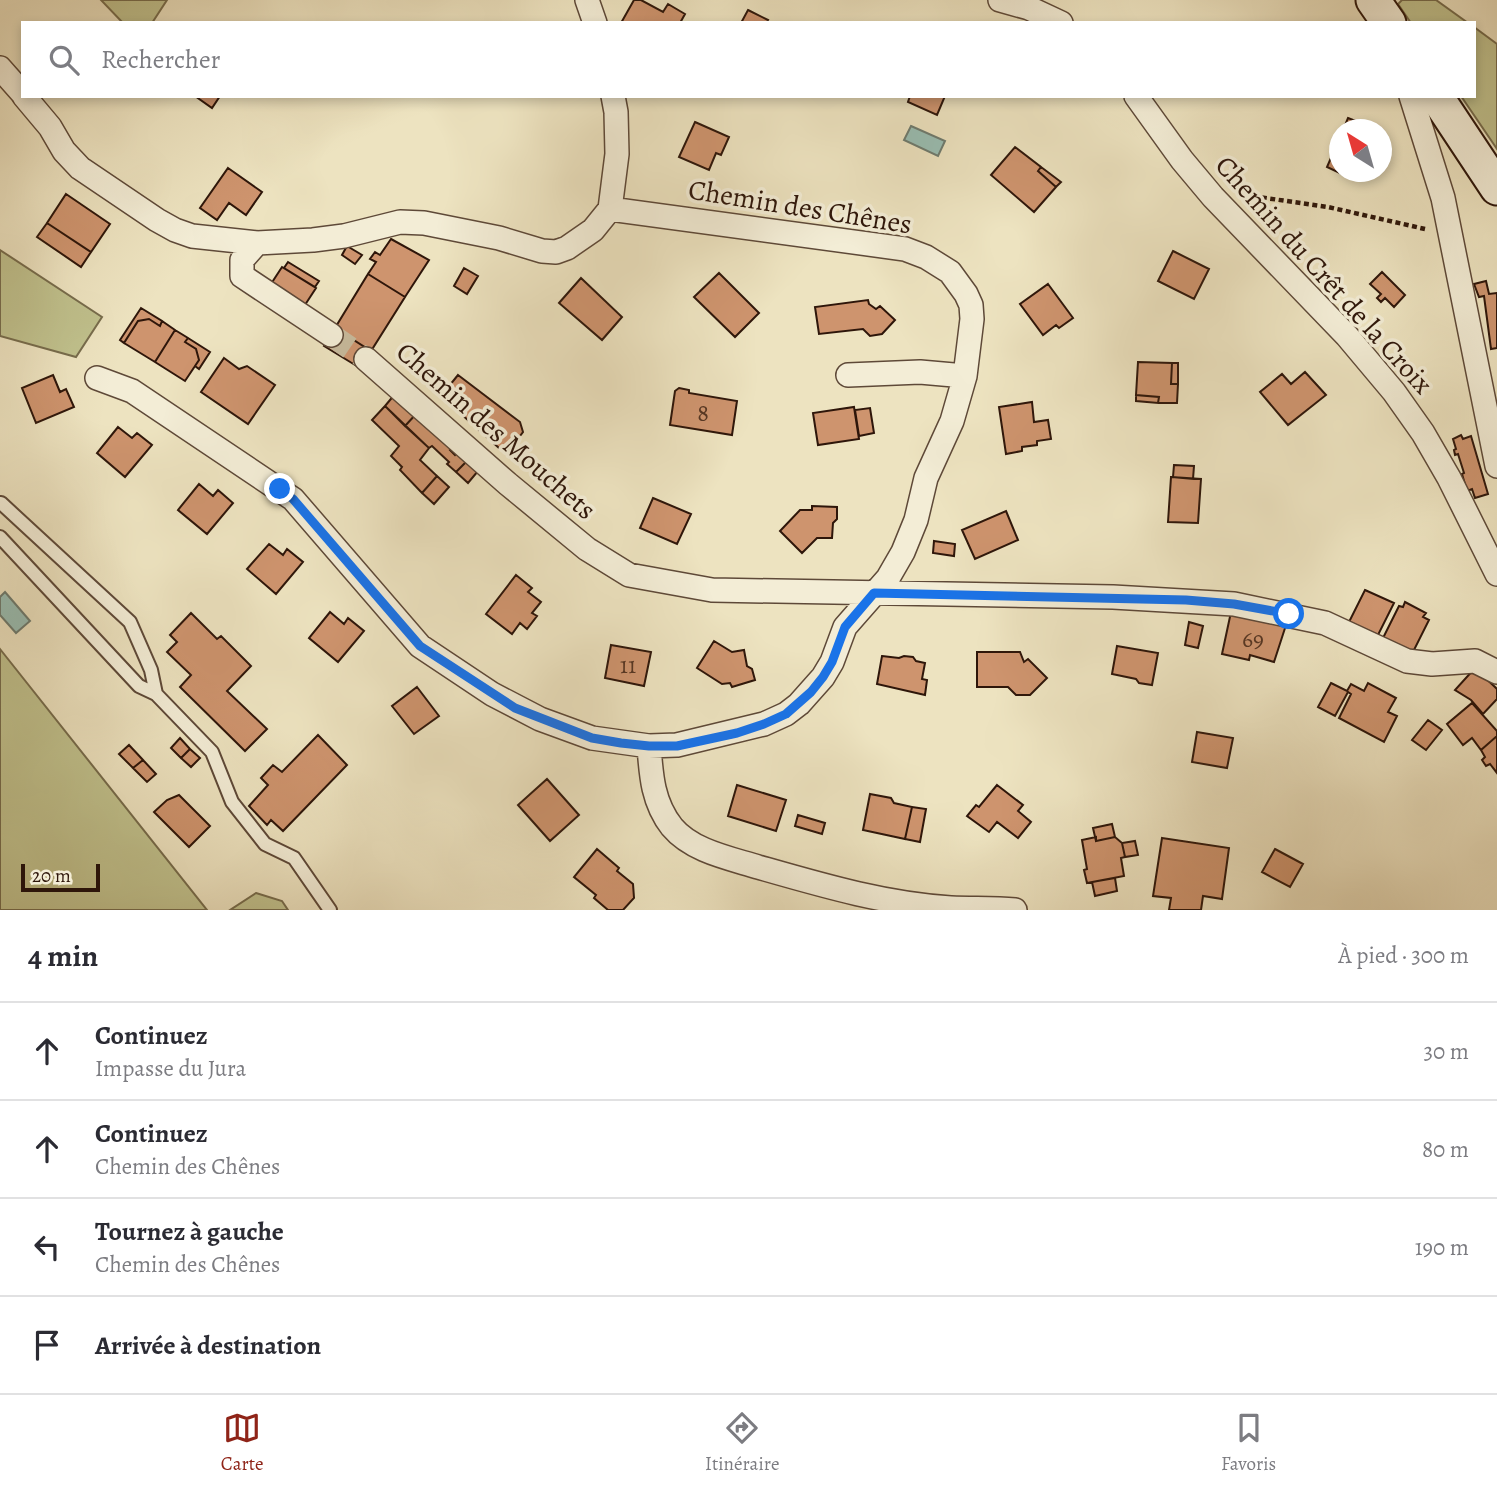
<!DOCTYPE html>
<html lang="fr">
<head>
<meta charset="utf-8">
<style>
	:root { --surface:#fff; --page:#f2f2f3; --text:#2b2b33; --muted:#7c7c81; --line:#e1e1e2; --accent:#8f2418 }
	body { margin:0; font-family:Alegreya,serif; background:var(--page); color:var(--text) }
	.compass { position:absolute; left:1329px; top:119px; width:63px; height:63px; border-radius:50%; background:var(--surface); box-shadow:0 4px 10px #0003; rotate:323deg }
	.scale { position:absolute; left:21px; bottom:18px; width:79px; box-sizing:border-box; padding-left:7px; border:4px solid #2e160a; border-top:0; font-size:19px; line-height:24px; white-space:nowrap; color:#2e160a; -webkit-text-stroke:5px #f3edd6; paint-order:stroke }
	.stop { position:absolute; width:21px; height:21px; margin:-16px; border:5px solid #1a73e8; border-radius:50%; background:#fff }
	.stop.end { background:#1a73e8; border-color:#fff; box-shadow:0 2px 7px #0008 }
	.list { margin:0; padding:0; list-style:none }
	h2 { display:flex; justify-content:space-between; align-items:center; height:91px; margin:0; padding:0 28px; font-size:30px }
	h2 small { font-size:23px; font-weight:400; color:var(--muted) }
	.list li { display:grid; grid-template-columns:46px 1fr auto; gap:21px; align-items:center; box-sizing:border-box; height:98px; padding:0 28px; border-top:2px solid var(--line) }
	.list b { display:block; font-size:26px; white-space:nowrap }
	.list p { margin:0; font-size:23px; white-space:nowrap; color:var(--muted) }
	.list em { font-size:23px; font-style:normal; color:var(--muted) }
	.icon { flex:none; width:38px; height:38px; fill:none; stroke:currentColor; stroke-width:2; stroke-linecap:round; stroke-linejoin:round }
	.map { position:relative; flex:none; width:1497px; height:910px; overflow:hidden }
	.search { position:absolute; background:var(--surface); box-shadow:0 4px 10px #0003; left:21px; right:21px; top:21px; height:77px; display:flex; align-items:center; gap:18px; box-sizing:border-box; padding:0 24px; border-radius:0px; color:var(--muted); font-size:26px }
	.sheet { height:483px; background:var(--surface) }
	nav { display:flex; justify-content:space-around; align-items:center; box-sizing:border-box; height:98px; border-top:2px solid var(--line); background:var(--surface); font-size:19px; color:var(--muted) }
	nav a { display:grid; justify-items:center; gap:4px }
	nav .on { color:var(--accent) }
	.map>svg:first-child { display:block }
</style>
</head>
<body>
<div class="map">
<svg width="1497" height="910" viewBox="0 0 1497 910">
	<rect width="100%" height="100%" fill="#ede3c0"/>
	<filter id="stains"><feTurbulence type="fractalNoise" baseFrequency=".00286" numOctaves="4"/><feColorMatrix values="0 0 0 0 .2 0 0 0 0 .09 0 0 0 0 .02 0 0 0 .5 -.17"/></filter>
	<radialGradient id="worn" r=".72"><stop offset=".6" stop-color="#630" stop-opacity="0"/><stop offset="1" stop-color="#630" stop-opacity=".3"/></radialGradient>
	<path fill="#c0c18d" stroke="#776c4c" stroke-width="2" d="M101 0H167L152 23H123Z
		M1402 0H1436L1468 23H1411L1398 4Z
		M1474 27 1497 44V149L1461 96H1474Z
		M0 250 102 317 76 357 0 336Z
		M0 649 207 910H0Z
		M256 893 282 901 288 910H230Z"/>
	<path fill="#99beb3" stroke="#6e7b6f" stroke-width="2" d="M911 126 945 141 938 156 904 140Z
		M5 592 30 621 16 633 0 615V597Z"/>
	<path fill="#ce946e" stroke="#2e160a" stroke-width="2" d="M634 0H641L663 12 668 4 685 14 680 23H621Z
		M748 10 768 20 766 23H741Z
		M195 96H220L212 108Z
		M910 96H945L937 115 908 102Z
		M1348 118 1366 125 1364 130H1343Z
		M695 122 729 137 721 155 716 153 709 170 679 157Z
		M1340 137V172H1346L1344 175 1327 167Z
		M1015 147 1041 167 1038 171 1056 187 1034 212 991 175Z
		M1041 167 1061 182 1056 187 1038 171Z
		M228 168 262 192 246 215 229 203 217 220 200 208Z
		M66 194 110 224 91 252 47 223Z
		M47 223 91 252 81 267 37 237Z
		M391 239 429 260 405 297 368 274 376 262 370 259 375 252 380 255Z
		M347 246 362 255 355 264 342 255Z
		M1173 251 1209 269 1194 299 1158 281Z
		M288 262 319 281 315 287 284 268Z
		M282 267 316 288 303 308 269 287Z
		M464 268 478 276 467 294 454 286Z
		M1382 272 1405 295 1394 307 1385 298 1381 302 1377 298 1381 294 1370 284Z
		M719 273 759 313 735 337 694 297Z
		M368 274 405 297 371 351 335 328Z
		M581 278 622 317 602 340 559 303Z
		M1486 281 1489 294 1497 293V348L1491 349 1484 296 1479 297 1474 284Z
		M1048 284 1073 318 1059 328 1056 325 1043 335 1020 304Z
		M868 300 869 304 876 309 880 306 895 320 882 334 870 336 863 329 819 334 815 307Z
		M141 308 162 321 160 326 149 319 138 321 124 343 120 340Z
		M149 319 160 326 162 321 175 330 155 362 124 343 138 321Z
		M335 328 371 351 360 368 324 346Z
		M175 330 188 338 185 342 196 349 199 360 185 381 155 362Z
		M188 338 210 352 199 369 195 366 199 360 196 349 185 342Z
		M224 358 239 369 247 366 275 385 248 424 201 392Z
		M1138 362 1172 363 1171 384H1178L1177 403H1158L1159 397 1136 395Z
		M1172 363H1178V384H1171Z
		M1305 372 1326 395 1288 425 1260 392 1282 374 1291 384Z
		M53 375 60 392 66 389 74 407 36 423 22 388Z
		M458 375 520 422 523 432 510 449 499 448 441 396Z
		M679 388 689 390V393L737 401 732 435 670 425 675 391Z
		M395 394 417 413 405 426 385 406Z
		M1136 395 1159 397 1158 403 1136 401Z
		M1032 402 1034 422 1048 420 1051 439 1037 441V445L1022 447V451L1006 454 999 407Z
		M385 406 429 448 420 460 437 476 422 493 400 470 402 467 391 456 399 446 372 420Z
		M854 407 859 439 818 445 813 413Z
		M870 408 874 433 859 436 855 410Z
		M417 413 454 446 450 450 455 455 458 452 467 461 456 472 447 464 449 462 432 446 429 448 405 426Z
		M118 427 132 438 137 433 152 445 125 477 97 453Z
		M1461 435 1463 439 1471 436 1488 494 1475 498 1472 489 1467 491 1462 474 1464 473 1458 454 1455 455 1454 450 1456 449 1453 439Z
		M467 461 478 471 468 483 456 472Z
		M1174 465 1194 466 1193 479 1173 477Z
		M437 476 449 487 434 504 422 493Z
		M1171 477 1201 479 1198 523 1168 522Z
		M199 484 213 496 218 490 233 503 207 534 178 510Z
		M653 498 691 514 677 544 640 528Z
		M812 506 837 507V519L833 523 832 538H817L802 553 780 531 800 510H812Z
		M1006 511 1018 540 975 559 962 530Z
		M934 541 955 544 954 556 933 553Z
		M269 544 283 555 287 549 303 562 276 594 247 569Z
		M516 575 532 588 528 592 541 602 532 613 537 616 527 629 520 623 512 634 486 614Z
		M1365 590 1394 603 1378 635 1349 622Z
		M1405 602 1426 613 1423 617 1429 620 1413 652 1383 638 1399 606 1403 607Z
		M330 612 344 624 348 618 364 631 338 662 309 638Z
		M1231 612 1286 625 1274 662 1250 655 1249 660 1222 654Z
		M191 613 217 639 221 636 251 666 227 691 267 729 245 751 180 687 191 675 167 652 177 642 170 635Z
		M1189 622 1203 626 1198 648 1185 645Z
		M714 641 732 652 744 650 747 666 752 669 755 680 732 687 730 683 722 684 697 668Z
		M611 645 651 652 644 686 605 678Z
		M1117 646 1158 653 1152 685 1139 683 1136 679 1112 674Z
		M977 652H1020L1024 662 1028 659 1047 678 1030 695H1016L1008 687H977Z
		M882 656 899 658 904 656 913 657 916 661 925 663 922 679 927 680 925 695 877 684Z
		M1475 668 1497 689V699L1483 714 1471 700 1455 690Z
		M1331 683 1347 691 1351 684 1364 691 1368 683 1396 698 1388 712 1397 716 1384 742 1339 718 1351 694 1348 692 1335 716 1318 707Z
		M417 687 439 716 414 734 392 706Z
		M1472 703 1497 731V736L1481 750 1472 738 1463 745 1447 724Z
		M1428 720 1442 730 1426 750 1412 740Z
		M1197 732 1233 738 1227 768 1192 762Z
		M318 735 347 765 283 831 271 820 267 825 249 806 268 785 261 778 273 765 282 772Z
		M1497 736V773L1490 764 1486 766 1482 760 1485 757 1481 750Z
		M180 738 190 749 181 758 171 748Z
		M129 745 143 760 133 768 119 754Z
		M190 749 200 758 191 767 181 758Z
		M143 760 156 774 147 782 133 768Z
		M547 779 579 815 550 841 518 805Z
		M737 785 786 800 776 831 728 816Z
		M997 785 1023 805 1018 811 1031 822 1018 838 997 822 989 832 967 816 976 805 979 807Z
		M870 794 891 798 894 803 912 807 905 839 863 830Z
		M179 795 210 826 189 847 154 812 167 800Z
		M912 807 926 809 920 842 905 839Z
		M798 815 825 823 822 834 795 826Z
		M1112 824 1115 837 1096 841 1093 828Z
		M1096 837V841L1115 837 1122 843 1125 857 1121 858 1124 876 1087 883 1084 870 1087 869 1082 840Z
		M1162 838 1229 848 1222 899 1203 896 1201 910H1169L1171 898 1153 896Z
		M1135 841 1138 855 1125 857 1122 843Z
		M597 849 619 868 617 871 633 884 634 898 623 910H608L594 898 596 895 574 877Z
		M1275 849 1303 864 1290 887 1262 872Z
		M1115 878 1117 891 1095 896 1092 882Z"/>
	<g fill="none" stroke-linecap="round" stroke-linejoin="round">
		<path stroke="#c7ba9c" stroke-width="23" stroke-dasharray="23 11" stroke-linecap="butt" d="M331 335 366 359"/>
		<g stroke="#5e4938" stroke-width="16">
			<path id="lane" d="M1 503 130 622 151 670 156 694 212 752 232 802 265 844 294 858 330 910
				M0 537 139 686 156 694"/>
		</g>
		<g stroke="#5e4938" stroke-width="26">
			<path id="street" d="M587 0 595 23
				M1000 0 1029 8 1061 23
				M0 68 23 94
				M24 96 50 127 64 151 80 168 157 220 175 230 192 236 257 243 313 240 344 236 400 222 424 223 499 238 542 251 556 252 567 248 593 230 610 209 617 154 616 112 613 96
				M1136 96 1182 160 1213 197 1347 336 1394 392 1423 433 1449 478 1497 574
				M1411 96 1443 198 1497 466
				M257 243 242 260V276L331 335
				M366 359 508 484 587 549 629 575 712 590 1113 597 1234 604 1325 623 1407 661 1432 664 1475 661 1497 672
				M848 375 920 372 965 376
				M97 378 132 391 293 499 420 646 492 694 540 719 592 738 649 746 677 745 764 724 786 714 799 704 823 677 832 662 845 627 888 578 903 552 916 520 926 478 952 421 965 376 972 319 971 305 966 294 950 272 926 257 905 249 610 209
				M649 746C651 776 653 803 672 827 692 851 729 858 758 867 821 885 885 904 951 908 973 909 994 908 1015 910"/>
		</g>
		<g stroke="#2e160a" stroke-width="37">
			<path id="secondary" d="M1373 0 1389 23
				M1436 96 1497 188"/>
		</g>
		<path stroke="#2e160a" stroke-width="4.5" stroke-dasharray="5 3.5" stroke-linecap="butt" d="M1245 195 1328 207 1425 229"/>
		<use href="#lane" stroke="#f3edd6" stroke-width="12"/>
		<use href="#street" stroke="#f3edd6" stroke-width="23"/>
		<use href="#secondary" stroke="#f3edd6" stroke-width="33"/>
	</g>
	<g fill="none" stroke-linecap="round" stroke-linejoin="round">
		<path stroke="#1a73e8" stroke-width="9" d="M280 489 293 499 420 646 515 708 592 738 621 743 649 746H677L737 733 764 724 786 714 811 692 823 677 832 662 845 627 874 593 1186 600 1234 604 1289 614"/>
	</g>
	<g text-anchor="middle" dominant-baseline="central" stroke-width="7" stroke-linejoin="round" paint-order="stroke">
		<g font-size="24" fill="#563623">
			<text x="703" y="413">8</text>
			<text x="1253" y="639">69</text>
			<text x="628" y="665">11</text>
		</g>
		<g font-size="28" fill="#2e160a" stroke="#f3edd6">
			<text transform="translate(800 207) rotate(9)">Chemin des Chênes</text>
			<text transform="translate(1324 275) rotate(48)">Chemin du Crêt de la Croix</text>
			<text transform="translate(496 431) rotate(41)">Chemin des Mouchets</text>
		</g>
	</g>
	<rect width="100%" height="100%" filter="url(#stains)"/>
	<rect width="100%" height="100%" fill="url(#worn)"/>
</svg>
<svg class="compass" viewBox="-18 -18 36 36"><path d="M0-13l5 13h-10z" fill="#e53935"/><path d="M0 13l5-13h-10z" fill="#7c7c81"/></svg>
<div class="scale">20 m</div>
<div class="stop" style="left:1289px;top:614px"></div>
<div class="stop end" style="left:280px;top:489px"></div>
<div class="search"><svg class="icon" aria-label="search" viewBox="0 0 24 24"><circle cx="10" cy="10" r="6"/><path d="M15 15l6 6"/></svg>Rechercher</div>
</div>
<section class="sheet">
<h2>4 min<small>À pied · 300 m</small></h2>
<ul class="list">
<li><svg class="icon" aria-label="ahead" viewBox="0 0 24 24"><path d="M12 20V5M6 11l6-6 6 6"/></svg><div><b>Continuez</b><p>Impasse du Jura</p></div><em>30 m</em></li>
<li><svg class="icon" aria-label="ahead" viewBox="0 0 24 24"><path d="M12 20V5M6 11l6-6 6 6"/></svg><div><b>Continuez</b><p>Chemin des Chênes</p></div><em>80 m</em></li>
<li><svg class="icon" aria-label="left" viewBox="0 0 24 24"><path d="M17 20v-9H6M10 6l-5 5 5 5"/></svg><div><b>Tournez à gauche</b><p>Chemin des Chênes</p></div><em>190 m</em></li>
<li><svg class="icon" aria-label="arrive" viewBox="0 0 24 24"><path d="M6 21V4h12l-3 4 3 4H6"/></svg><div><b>Arrivée à destination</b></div></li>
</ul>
</section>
<nav>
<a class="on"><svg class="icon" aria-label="map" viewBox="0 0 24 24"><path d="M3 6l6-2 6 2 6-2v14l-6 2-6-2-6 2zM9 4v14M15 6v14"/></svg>Carte</a>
<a><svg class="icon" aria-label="directions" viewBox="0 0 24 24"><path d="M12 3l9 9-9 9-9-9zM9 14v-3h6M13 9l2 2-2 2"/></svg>Itinéraire</a>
<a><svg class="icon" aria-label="saved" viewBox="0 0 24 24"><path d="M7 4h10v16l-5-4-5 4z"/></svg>Favoris</a>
</nav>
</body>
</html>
